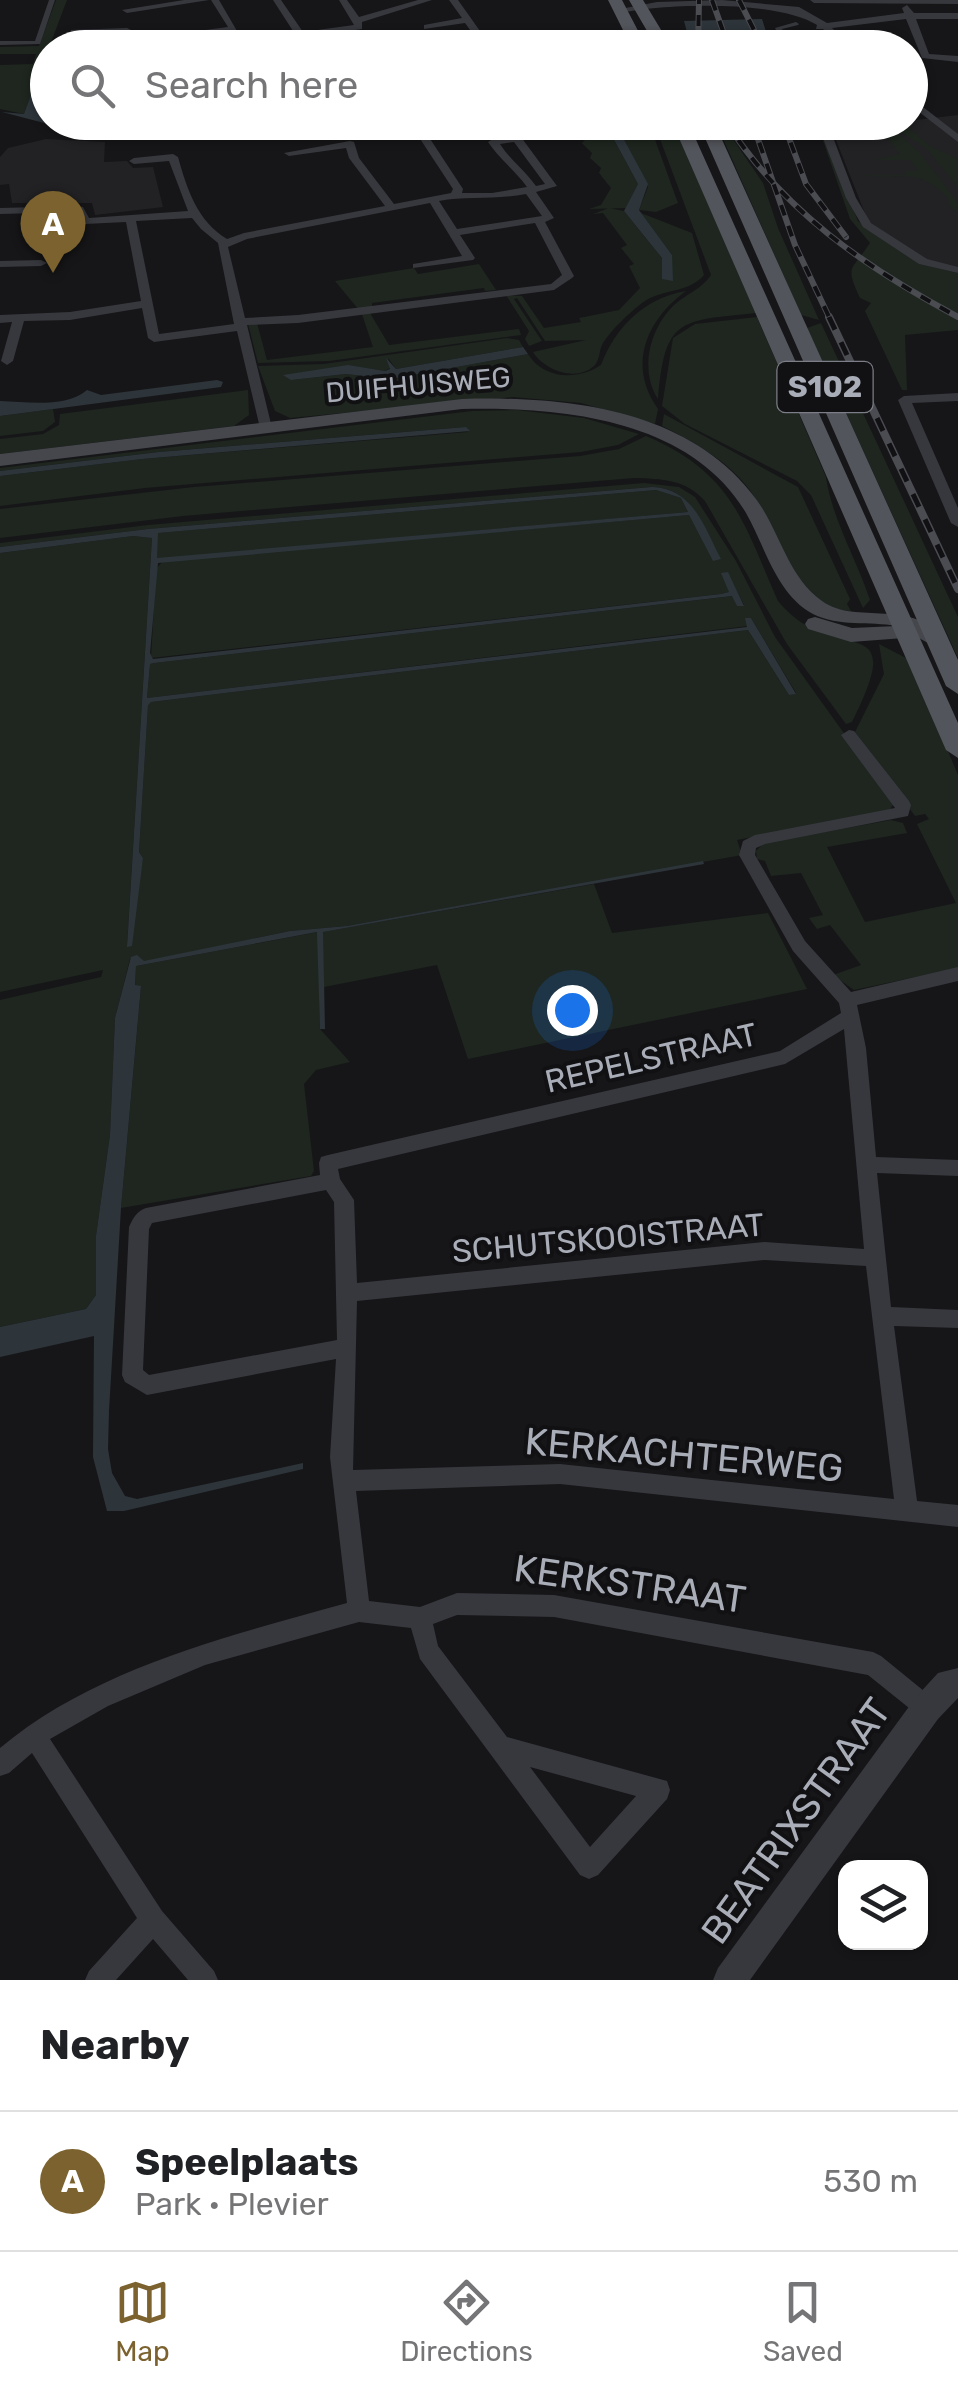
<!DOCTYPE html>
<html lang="en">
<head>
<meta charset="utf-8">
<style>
	:root { --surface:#fff; --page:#f6f6f6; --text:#202124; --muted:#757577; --line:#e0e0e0; --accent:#7b622f }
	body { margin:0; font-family:Rubik,sans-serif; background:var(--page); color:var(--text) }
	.controls { position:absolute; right:30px; bottom:30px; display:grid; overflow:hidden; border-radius:20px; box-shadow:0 2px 8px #0004 }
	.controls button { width:90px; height:90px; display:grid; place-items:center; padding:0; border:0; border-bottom:2px solid var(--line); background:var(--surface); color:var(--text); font:50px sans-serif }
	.you { position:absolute; left:572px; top:1010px; width:35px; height:35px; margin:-25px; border:8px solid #fff; border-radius:50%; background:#1a73e8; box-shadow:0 0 0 15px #1a73e833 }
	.badge { display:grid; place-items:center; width:65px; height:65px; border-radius:50%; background:var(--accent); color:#fff; font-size:32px; font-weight:700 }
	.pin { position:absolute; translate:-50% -82px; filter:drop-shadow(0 2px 5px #0008) }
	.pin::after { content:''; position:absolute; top:52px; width:35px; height:30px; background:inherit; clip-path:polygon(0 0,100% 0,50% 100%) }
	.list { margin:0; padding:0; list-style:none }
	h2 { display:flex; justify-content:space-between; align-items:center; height:130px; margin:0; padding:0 40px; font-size:42px }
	h2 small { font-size:32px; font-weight:400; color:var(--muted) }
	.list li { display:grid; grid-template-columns:65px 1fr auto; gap:30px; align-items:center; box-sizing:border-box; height:140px; padding:0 40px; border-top:2px solid var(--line) }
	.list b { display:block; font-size:38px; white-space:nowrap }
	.list p { margin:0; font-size:32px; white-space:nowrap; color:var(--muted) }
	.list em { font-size:32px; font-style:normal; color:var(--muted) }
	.icon { flex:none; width:55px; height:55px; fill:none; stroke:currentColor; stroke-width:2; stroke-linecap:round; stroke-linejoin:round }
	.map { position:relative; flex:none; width:958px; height:1980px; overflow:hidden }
	.search { position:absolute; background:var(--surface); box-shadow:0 2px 8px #0004; left:30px; right:30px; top:30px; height:110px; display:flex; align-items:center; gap:25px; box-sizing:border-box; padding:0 35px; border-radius:55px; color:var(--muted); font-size:38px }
	.sheet { height:270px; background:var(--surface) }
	nav { display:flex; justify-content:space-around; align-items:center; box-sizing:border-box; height:140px; border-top:2px solid var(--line); background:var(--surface); font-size:28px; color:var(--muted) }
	nav a { display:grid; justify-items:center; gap:5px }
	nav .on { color:var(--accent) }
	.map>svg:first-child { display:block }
</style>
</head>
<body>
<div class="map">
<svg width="958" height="1980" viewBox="0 0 958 1980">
	<rect width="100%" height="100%" fill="#161618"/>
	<path fill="#222225" d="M958 115V268L928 261 868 221 832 130Z
		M46 139 105 142 104 162 127 161 133 168 153 167 163 207 95 215 92 203H12L9 184 0 185V157L8 148Z"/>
	<path fill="#1e261f" d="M56 0H67L24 114 0 109V65L33 64 36 54H0V47L39 46Z
		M573 123H605L638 184 626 208 589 209 601 205 611 188 599 173 601 168 590 158 592 153 582 143 587 138 570 126Z
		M615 123H649L678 203 656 212 639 210 648 187Z
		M654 123H673L756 313C680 321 665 317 658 399 639 370 650 328 674 305 686 294 702 289 711 275Z
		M716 123H722L763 183 778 228 819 320 801 315Z
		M817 123H824L821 131 858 221 920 264 958 273V330L905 335 907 390H902L865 311 871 303 860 298C844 264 852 271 870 243L850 219Z
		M903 123 930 146 958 159V187L926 148 890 126 920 153 958 203V213L948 205 949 200C919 165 901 181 861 175H906L905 171H918L910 160H874L900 154 876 124Z
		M609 208 624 211 662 258V278L672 255 641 213 692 233 704 275C688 294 662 288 642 303 628 314 612 329 603 343 599 350 600 359 595 365 577 383 544 370 533 352L586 340 545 341 517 298 514 299 542 341 529 346 525 339 529 331 506 295 522 296 544 328 581 322 579 318 619 310 640 288 629 266 634 264 621 248 627 245 603 213 593 214Z
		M479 264 496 290 485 291 484 288 372 303V307L359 310 335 281 414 268 418 274Z
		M686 291C646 320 627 366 658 409L655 424 581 403 513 397 290 418 275 411 258 366 324 364 507 338 519 340 523 347 396 369 388 358 390 368 385 371 351 366 291 380 346 374 391 379 528 354C543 379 577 381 601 365 615 328 644 298 686 291Z
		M370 313 389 345 519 329 521 335 329 361 258 363 248 324 257 323 267 360 373 347 362 314Z
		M757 317 826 477C832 519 857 560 870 600L863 608 811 495 797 481 685 424 662 406 673 338 695 324Z
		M821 323 958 617V658L807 328Z
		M248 390 249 415 234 426 0 454V439L43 434 59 425 60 414Z
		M53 409 55 422 43 431 0 436V416Z
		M517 410 584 418 639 434 618 445 581 452 145 488 0 506V476L142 459 468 432 466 427 159 452 0 471V468L472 411Z
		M664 414 798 487 850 599 847 604 851 611C790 607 779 524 745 484 723 458 692 441 662 426Z
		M646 436C733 473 743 522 778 601 834 670 911 604 852 722L846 724 787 644 705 501C685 479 662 479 634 478L183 516 0 538V509L194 487 580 456 619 449Z
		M644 483 679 487 695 497 736 561 775 637 894 803 890 810 737 840 742 855 347 926 290 931 143 962 137 956 130 959 115 1018 110 1135 96 1236V1295L86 1309 0 1327V1000L101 977 103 970 0 992V553L133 536 152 538 127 946 143 858 139 852 148 704 151 702 748 630 789 695 796 693 751 618 748 626 147 698 150 664 154 663 733 596 737 606 744 605 727 572 729 592 721 594 151 658 156 569 163 561 689 515 713 560C701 527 694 488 652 487L148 529 0 547V543L148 525Z
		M656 490 681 498 688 512 157 559V533Z
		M879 644 906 658 914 670 958 775V968L854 990 833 975 861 965 830 925 817 929 809 918 823 915 801 873 771 876 765 861 757 859 756 851 764 843 891 820 903 823 907 833 827 847 865 922 956 903 917 824 929 819 925 814 915 816 854 734 884 674Z
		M594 884 612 933 768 913 807 989 468 1059 437 965 324 987 322 932Z
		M318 932 320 1029 350 1062 316 1070 304 1084 314 1171 311 1176 121 1208 141 987 135 986 136 966Z"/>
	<path fill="#2d353b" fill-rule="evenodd" d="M762 19 771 47H691L684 21Z
		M48 48 47 85 40 108 47 111 48 124 2 112 24 114Z
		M605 123H615L648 184 639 210 672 255 673 281 662 279V258L624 211 638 184Z
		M523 347 528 354 391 379 346 374 291 380 283 375 348 365 385 371 390 369 386 358 396 369Z
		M217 380 223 382 221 387 0 416V401C27 402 67 408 87 390L101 395Z
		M466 427 470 431 142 459 0 476V471L159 452Z
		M652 487C693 488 704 527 721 559L713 561 689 515 158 563 150 653 153 659 721 594 729 592 721 573 728 572 744 606H737L732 596 154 663 150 664 147 698 747 627 745 618H751L796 694 789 695 748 630 151 702 148 705 139 852 143 858 132 946 127 947 152 538 133 536 0 553V547L148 529ZM656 490 681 498 688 512 157 558 158 533Z
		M703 861 704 864 323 932 325 1029H320L317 932 136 966 135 985 141 986 121 1208 109 1411 108 1449 112 1473 125 1496 137 1499 303 1463V1469L124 1511H107L93 1457 94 1336 0 1357V1327L86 1309 96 1295V1236L110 1135 115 1018 131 957 137 955 144 961 290 931 347 926Z"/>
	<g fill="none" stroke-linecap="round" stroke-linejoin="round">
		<path fill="#37383d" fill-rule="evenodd" d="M49 0H55L40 44 0 45V41H35Z
			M796 22 799 24 798 25 782 29 793 48H786L775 28Z"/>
		<path fill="#37383d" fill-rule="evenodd" d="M184 0H209L127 13 122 10Z
			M211 0H219L237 31 172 39V35L175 34 228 27Z
			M273 0H281L303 32 354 25 339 0H347L359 17 418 0H432L362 22V29L306 37 313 48H304Z
			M449 0H458L492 48H483L465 23 424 29V25L462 18Z
			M722 0 799 7 827 23 904 13 902 8 907 5 914 13H958V19H916L929 54 958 56V62L922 58 906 19 832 28 853 48H843L823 29H816L817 25C778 0 668 3 620 13L615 10 657 2Z
			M810 0H958V4L814 3Z
			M127 28 167 48H154L126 34 78 35 74 48H64L71 30Z
			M290 37 295 40 293 42 254 48 239 46Z
			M910 97 958 134V142L910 105Z
			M409 122H419L463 189 462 193H492L527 187C515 170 501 161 488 142L493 139 521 137 557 186 536 192 554 218 545 222 574 276 572 278 554 290 298 323 247 325 272 428 266 432 260 428 237 331 154 342 148 338 142 308 70 320 24 321 13 361 7 365 1 361 12 322 0 323V315L70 312 141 301 126 222 85 224 81 223 75 212 0 214V208L79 206 83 207 89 218 188 211 169 161 134 164 129 161 134 158 173 154 178 157C187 189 197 221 227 239L244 233 385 206 349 158 346 148 289 156 284 153 350 141 354 142 359 158 394 204 451 193 453 189ZM514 142 545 184 536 186C524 169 511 161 500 144ZM526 194 542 216 457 229 439 201C467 196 496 200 526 194ZM430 203 462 256 413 264V268L473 260 475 258 460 235 535 223 562 275 551 284 298 315 245 318 228 247 247 239ZM192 218 201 229 218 243 234 324 159 334 136 221Z
			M842 122H861L831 132 856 198 871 223 927 259 958 267V273L919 264 863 227 846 198 820 130Z
			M0 261 41 260 47 263 41 266 0 267Z
			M958 393V401L912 403 958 508V527L951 523 898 400 904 396Z
			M849 730 854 731 909 801 911 805 908 816 765 844 756 848 755 855 805 941 851 992 958 967V981L857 1005 866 1048 876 1157 958 1160V1176L877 1173 891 1307 958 1310V1328L894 1326 917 1501 958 1505V1527L560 1484 356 1491 369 1601 420 1607 457 1593 554 1595 873 1652 881 1656 935 1700 939 1708 935 1716 927 1720 919 1716 868 1675 554 1617 457 1615 433 1624 438 1646 507 1737 667 1781 670 1790 667 1799 598 1875 589 1879 580 1875 420 1659 411 1628 359 1622 205 1665 108 1706 50 1739 162 1911 214 1971 218 1980H188L153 1939 116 1980H85L89 1971 137 1918 32 1753 9 1773 0 1776V1748C95 1668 229 1636 347 1603L330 1457 336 1359 147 1395 125 1382 122 1375 129 1227C133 1218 137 1211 146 1208L320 1175 319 1163 321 1157 328 1155 780 1051 841 1013 839 1003 793 951 739 855 743 841 755 835 895 808 841 735ZM844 1029 864 1249 765 1242 357 1283 354 1200 340 1179 338 1169 785 1064ZM326 1190 334 1202 337 1340 149 1375 143 1370 149 1229 152 1223ZM765 1260 866 1266 894 1499 560 1464 353 1470 357 1301ZM530 1767 636 1796 590 1847Z"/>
		<path fill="#37383d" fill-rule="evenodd" d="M958 1668V1698L938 1719 750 1980H713L718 1968 916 1697 938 1673Z"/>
		<path fill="#45474d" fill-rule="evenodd" d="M462 399C565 396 689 408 756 499 780 531 787 576 822 601 857 626 911 596 949 642L939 649 917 637 851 642 808 629 805 624 808 619 815 617 852 628 897 626C869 621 839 627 813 614 776 594 765 546 746 513 690 418 560 407 462 409L0 466V454Z"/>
		<path fill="#53555c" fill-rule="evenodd" d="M608 0H622L647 48H632Z
			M629 0H643L672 48H657Z
			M672 122H688L958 723V758L946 750Z
			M698 122H714L958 660V694L946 686Z"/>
		<g stroke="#4a4c52" stroke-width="6">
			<path id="rail-far1" d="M712 0 729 48
				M739 0 763 48
				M698 48 699 0
				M726 122C784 212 865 267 958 317
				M752 122 795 245 830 319
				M783 122 806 184 846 237"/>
		</g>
		<g stroke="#4a4c52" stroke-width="8">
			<path id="rail" d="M829 317 958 589"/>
		</g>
		<use href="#rail-far1" stroke="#111113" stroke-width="4" stroke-dasharray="11" stroke-linecap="butt"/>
		<use href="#rail" stroke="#111113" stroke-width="5" stroke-dasharray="14" stroke-linecap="butt"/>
	</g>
	<g text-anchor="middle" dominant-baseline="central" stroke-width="8" stroke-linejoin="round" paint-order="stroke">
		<g font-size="28" fill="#a9adb7" stroke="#111113">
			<text transform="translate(418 385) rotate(-5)">DUIFHUISWEG</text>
		</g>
		<rect fill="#111113" stroke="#7b7e86" stroke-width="2.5" x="777.5" y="362" width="95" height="50" rx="8"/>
		<g font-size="30" font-weight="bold" fill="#a9adb7">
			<text x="825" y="387">S102</text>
		</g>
		<g font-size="32" fill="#a9adb7" stroke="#111113">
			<text transform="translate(651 1058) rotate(-13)">REPELSTRAAT</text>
			<text transform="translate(608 1238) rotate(-5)">SCHUTSKOOISTRAAT</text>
		</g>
		<g font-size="38" fill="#a9adb7" stroke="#111113">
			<text transform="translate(684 1455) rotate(5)">KERKACHTERWEG</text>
			<text transform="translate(630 1584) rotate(8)">KERKSTRAAT</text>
			<text transform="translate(796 1821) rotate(-54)">BEATRIXSTRAAT</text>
		</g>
	</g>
</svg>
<div class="controls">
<button><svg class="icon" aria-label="layers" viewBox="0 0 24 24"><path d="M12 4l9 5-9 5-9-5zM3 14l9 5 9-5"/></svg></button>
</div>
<div class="you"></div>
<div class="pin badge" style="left:53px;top:273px">A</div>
<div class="search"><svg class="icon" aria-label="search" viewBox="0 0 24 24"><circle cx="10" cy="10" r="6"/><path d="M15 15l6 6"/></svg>Search here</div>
</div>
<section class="sheet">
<h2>Nearby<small></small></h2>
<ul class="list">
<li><span class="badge">A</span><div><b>Speelplaats</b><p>Park · Plevier</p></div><em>530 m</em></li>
</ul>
</section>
<nav>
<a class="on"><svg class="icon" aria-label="map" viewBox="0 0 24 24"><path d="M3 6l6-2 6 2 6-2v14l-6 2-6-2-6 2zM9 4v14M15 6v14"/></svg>Map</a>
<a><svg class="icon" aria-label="directions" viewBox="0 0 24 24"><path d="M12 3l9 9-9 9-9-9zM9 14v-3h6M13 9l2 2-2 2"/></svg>Directions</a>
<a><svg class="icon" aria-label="saved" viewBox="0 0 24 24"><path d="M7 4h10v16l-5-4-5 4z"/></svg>Saved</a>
</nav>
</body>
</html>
